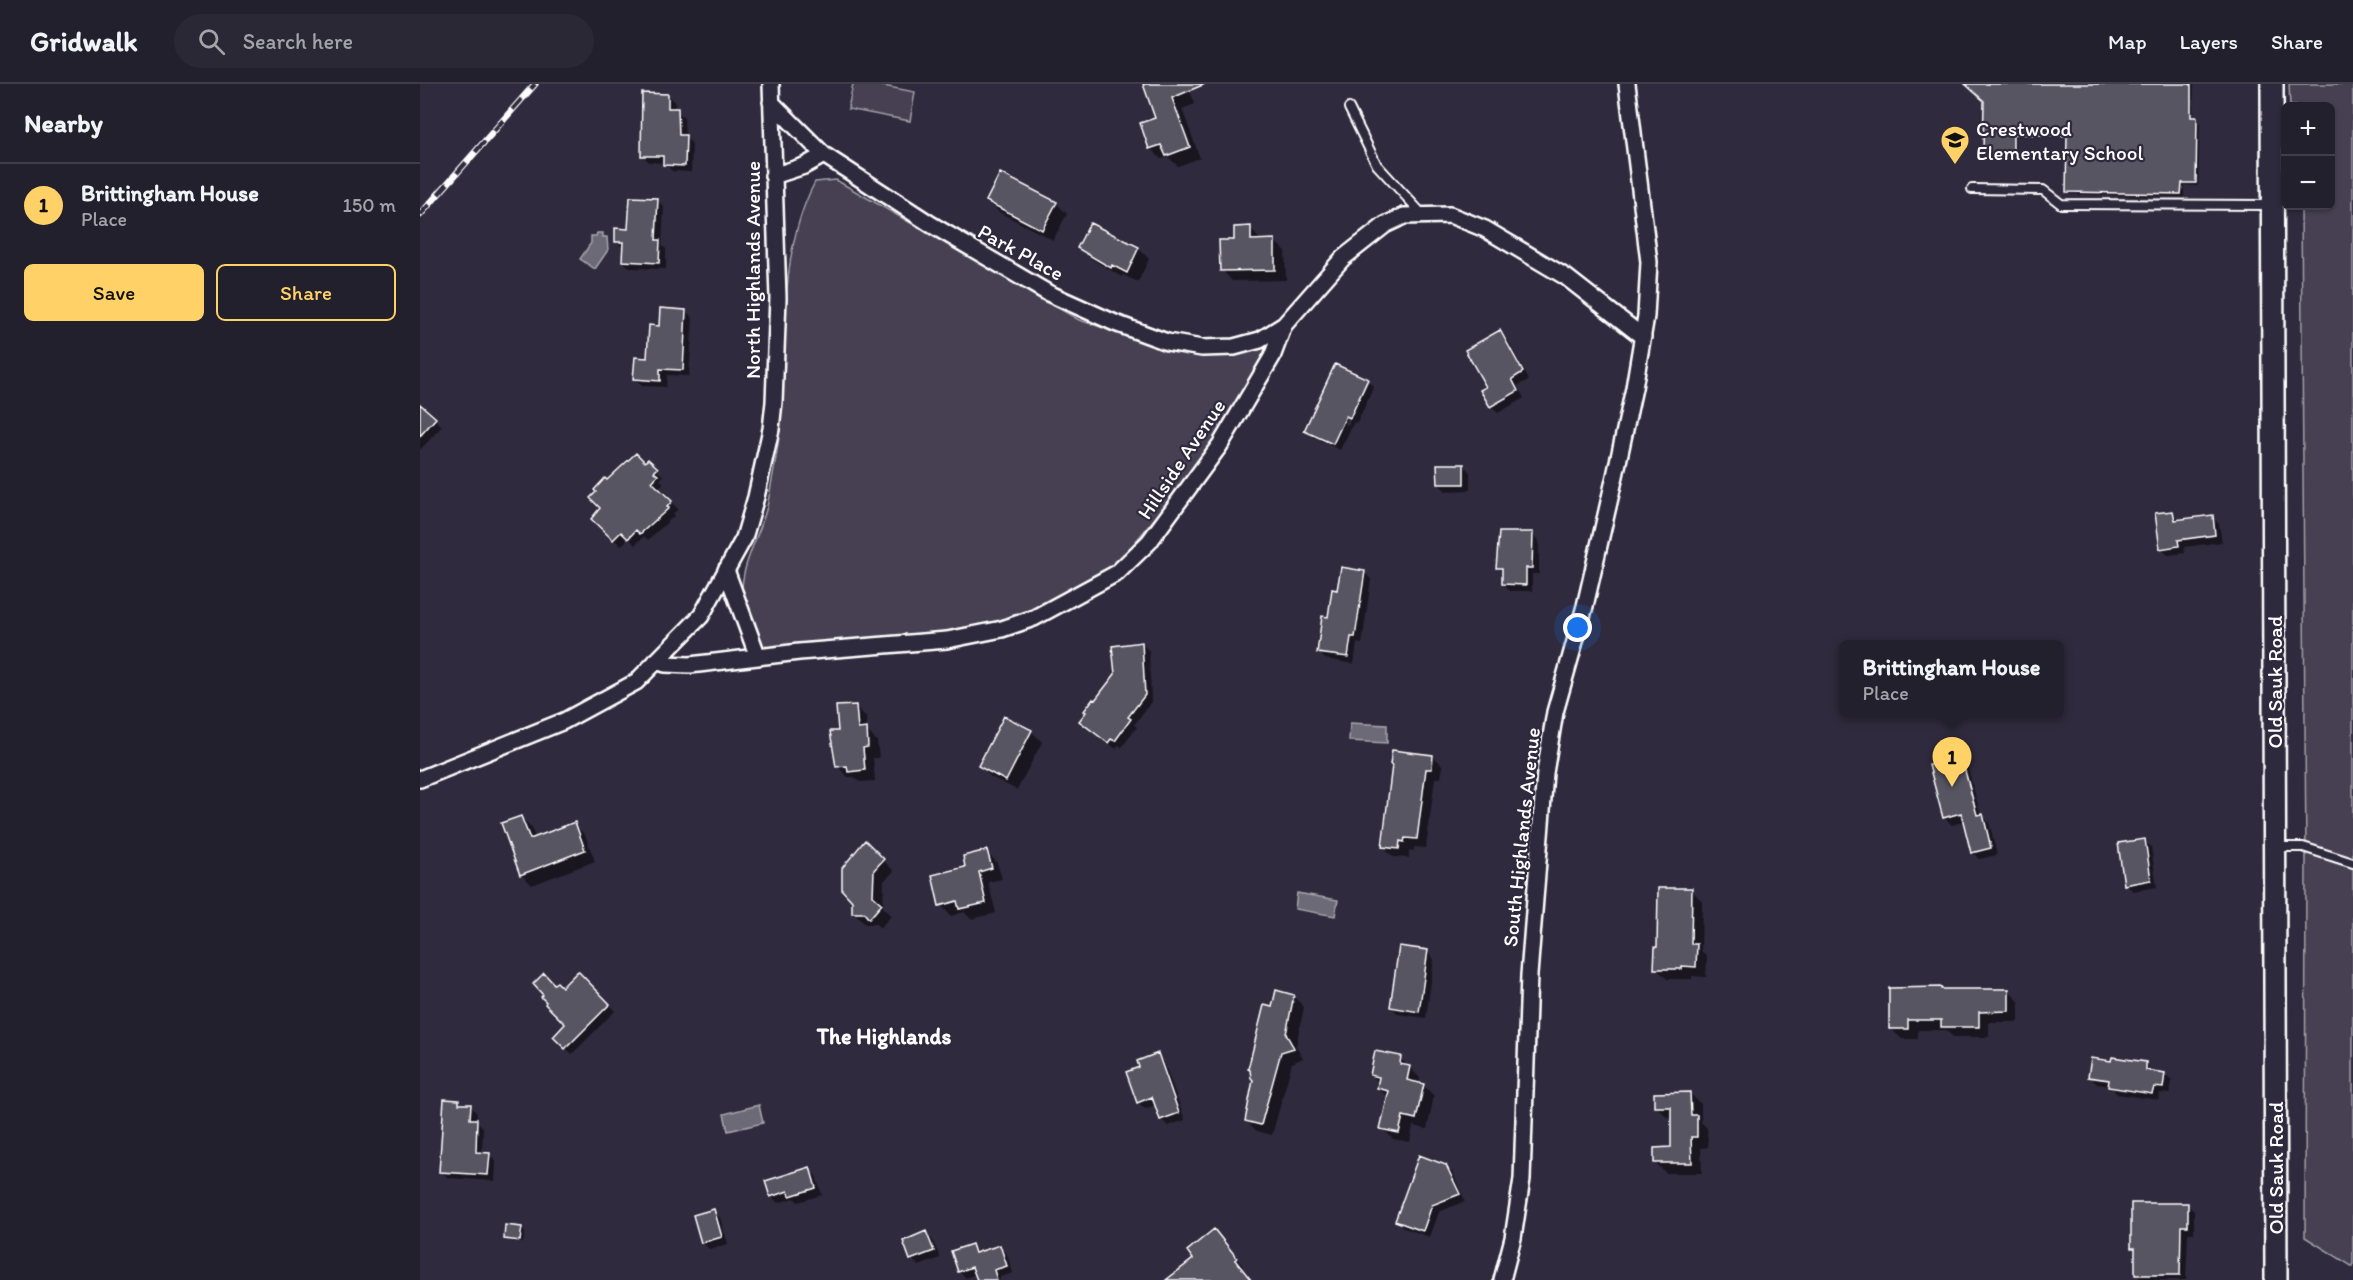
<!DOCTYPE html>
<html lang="en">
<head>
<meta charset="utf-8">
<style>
	:root { --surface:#23202e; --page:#2b2836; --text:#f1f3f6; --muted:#a3a3aa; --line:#403e4a; --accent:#ffd166 }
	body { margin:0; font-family:Itim,sans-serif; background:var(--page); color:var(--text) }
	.controls { position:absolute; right:18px; top:18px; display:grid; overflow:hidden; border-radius:9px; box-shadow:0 2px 4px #0004 }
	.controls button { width:54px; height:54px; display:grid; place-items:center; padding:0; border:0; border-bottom:2px solid var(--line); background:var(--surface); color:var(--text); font:30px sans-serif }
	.you { position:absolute; left:1158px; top:544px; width:21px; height:21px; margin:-15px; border:4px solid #fff; border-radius:50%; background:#1a73e8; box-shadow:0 0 0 9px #1a73e833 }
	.badge { display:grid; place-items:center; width:39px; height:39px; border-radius:50%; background:var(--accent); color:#111; font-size:20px; font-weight:700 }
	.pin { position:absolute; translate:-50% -50px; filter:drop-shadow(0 2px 3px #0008) }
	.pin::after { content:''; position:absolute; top:32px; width:21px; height:18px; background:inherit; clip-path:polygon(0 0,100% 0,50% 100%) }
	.popup { position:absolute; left:1419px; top:556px; width:225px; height:78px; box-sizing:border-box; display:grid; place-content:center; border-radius:9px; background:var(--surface); filter:drop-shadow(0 2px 4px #0005); font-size:20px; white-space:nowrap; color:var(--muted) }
	.popup b { font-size:22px; color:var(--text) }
	.popup::after { content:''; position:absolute; left:50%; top:100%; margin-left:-12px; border:12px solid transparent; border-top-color:var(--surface) }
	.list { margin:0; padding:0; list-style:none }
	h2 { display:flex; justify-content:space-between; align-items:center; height:78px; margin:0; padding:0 24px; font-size:26px }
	h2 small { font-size:20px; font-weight:400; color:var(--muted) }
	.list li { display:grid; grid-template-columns:39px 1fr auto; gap:18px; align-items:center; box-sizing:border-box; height:84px; padding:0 24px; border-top:2px solid var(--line) }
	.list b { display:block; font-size:22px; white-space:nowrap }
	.list p { margin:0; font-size:20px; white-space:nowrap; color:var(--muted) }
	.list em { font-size:20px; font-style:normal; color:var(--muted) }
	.actions { display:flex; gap:12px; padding:18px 24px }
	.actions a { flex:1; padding:14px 0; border:2px solid var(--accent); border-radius:9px; text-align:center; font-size:21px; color:var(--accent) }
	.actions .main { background:var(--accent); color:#111 }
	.icon { flex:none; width:33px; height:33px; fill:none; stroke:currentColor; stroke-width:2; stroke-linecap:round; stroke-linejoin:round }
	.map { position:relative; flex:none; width:1933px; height:1196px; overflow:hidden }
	header { display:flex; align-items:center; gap:36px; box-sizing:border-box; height:84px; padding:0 30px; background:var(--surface); border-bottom:2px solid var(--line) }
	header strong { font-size:28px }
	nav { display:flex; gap:33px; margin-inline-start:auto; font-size:21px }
	.search { width:420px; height:54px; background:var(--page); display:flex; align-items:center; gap:15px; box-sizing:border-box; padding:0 21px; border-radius:33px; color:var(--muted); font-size:22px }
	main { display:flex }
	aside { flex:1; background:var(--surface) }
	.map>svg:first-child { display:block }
</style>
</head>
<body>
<header>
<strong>Gridwalk</strong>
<div class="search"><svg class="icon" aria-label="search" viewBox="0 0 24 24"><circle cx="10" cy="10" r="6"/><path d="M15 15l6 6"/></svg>Search here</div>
<nav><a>Map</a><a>Layers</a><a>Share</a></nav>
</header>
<main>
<aside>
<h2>Nearby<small></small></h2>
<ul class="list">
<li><span class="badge">1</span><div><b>Brittingham House</b><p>Place</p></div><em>150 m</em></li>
</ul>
<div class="actions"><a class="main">Save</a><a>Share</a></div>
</aside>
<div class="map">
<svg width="1933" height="1196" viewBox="0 0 1933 1196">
	<rect width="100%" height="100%" fill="#2f2a3d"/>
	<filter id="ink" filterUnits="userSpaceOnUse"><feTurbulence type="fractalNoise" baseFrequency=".0167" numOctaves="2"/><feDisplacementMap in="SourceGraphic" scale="12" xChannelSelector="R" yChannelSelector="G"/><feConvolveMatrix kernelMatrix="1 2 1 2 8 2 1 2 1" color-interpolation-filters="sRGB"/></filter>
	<g filter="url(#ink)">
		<path fill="#464152" stroke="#a2a0a8" stroke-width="1.5" d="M433 0H453L495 8 490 37 428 25Z
			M1869 0H1933V1183L1885 1153 1886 775 1881 122H1910V22H1870Z
			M416 96 659 236 769 271 811 272 851 256 828 303 783 376 692 486 640 515 583 536 531 549 351 564 342 561C335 546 323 526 322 510 321 477 342 449 348 418 354 385 361 351 362 318 366 245 360 164 395 98Z"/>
		<path fill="#6d6a77" stroke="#a7a6ad" stroke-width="1.5" d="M177 149H183V153H187L188 166 175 185 160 175 171 159V152H176Z
			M930 639 967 641V659L929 657Z
			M877 809 918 816 915 832 875 825Z
			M339 1021 343 1039 308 1047 304 1030Z"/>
		<path fill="#0007" d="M732 0H766L768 2 775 20 762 25 780 74 758 82 748 73 741 75 730 64 737 34Z
			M1554 0H1774L1773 34 1780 37 1778 102 1764 101V113L1650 110 1647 107 1648 54 1595 52V72H1568L1565 69 1566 17Z
			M248 11 255 18 254 26 264 33 265 53 272 60 271 88 252 87 245 79 229 78 222 71Z
			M237 116 244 123 242 161 246 165V185L210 184 203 177 204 165 196 157 210 146Z
			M568 117 636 119 647 130 633 156 579 128Z
			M671 141 718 164 729 175 718 198 703 191 702 193 670 174 659 163Z
			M830 144 841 157H854L865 167 866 196 812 197 802 186 816 157Z
			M266 227 273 234 269 292 247 291 246 303 222 302 215 295 228 275 240 243Z
			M1080 248 1087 255 1109 296 1097 302 1104 314 1078 329 1071 322 1068 303Z
			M916 282 948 297H945L925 340 928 341 948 298 954 303 937 339 934 338 920 366 893 353 886 347Z
			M0 322 22 342 1 365H0Z
			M228 377 243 392 240 396 244 399 237 405 258 425 253 430 254 432 228 456 224 452 215 461 209 454 201 462 173 435 182 424 187 398Z
			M1043 381 1050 388V406L1026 407 1019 400Z
			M1753 428 1760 437 1792 433 1799 440 1802 458 1764 463 1765 469 1748 471 1741 464Z
			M1112 450 1119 457V490H1112V507H1090L1083 500V489L1078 483Z
			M944 488 951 495 942 560 937 559 934 580 905 575 898 568 919 508Z
			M722 560 729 567 731 618 714 641 717 643 702 663 699 661 696 665 668 643 675 618Z
			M435 622 446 633 447 647 457 657 459 674H453L455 697 440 698 434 693H428L417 682Z
			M611 647 622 658 597 706 571 693 560 682Z
			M1013 672 1023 682 1021 694H1015L1006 764 994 763V767L989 766V774L973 773 963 763 974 682Z
			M1540 674 1547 681 1561 732 1569 738 1577 771 1559 775 1552 768 1545 737 1532 741 1525 734 1511 682Z
			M101 734 112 744 115 755 154 740 165 751 175 777 112 801 101 790Z
			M1724 756 1731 763 1737 803 1713 807 1706 800Z
			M445 759 474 787 464 797 463 823 471 832 460 844 456 840H445L434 829Z
			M567 768 577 779 582 795 568 798 576 829 551 835 544 828 531 832 521 821 547 784Z
			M1271 806 1282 817 1281 867 1287 872 1286 893 1272 892V895H1247L1236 884Z
			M1007 868 1014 875 1006 934 978 930 972 923Z
			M158 889 195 927 152 970 135 953 147 940 142 905Z
			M1471 905 1588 906 1599 917V938H1569V953H1533L1526 946H1498V955H1482L1471 945Z
			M873 912 884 923 876 962 883 974 872 979 852 1051 837 1047 826 1037 853 925Z
			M738 971 744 978 765 1036 748 1042 741 1035 736 1021 725 1025 718 1018 721 984Z
			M980 974 1000 994 999 1000 1003 1001 1014 1012 1007 1045 993 1042 990 1058 973 1055 962 1044 969 1014 958 1004 959 999 951 991Z
			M1692 978 1726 980 1732 988 1745 990 1752 997 1750 1010 1740 1009 1739 1016 1697 1010 1690 1002 1677 1000 1670 993Z
			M1270 1010 1281 1020V1038L1287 1044 1288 1063 1281 1064 1282 1089H1246L1235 1079 1253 1065 1252 1033H1247L1236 1022Z
			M38 1017 42 1021 50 1022 57 1029 56 1037 63 1043 62 1070H69L76 1077 75 1097 28 1094 21 1087Z
			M1025 1082 1033 1089 1045 1117 1019 1128 1010 1153 984 1144 977 1137Z
			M389 1085 396 1092 402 1111 378 1118 374 1114 358 1119 351 1112Z
			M1767 1121 1774 1127V1149H1768L1766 1196H1722L1716 1190V1167L1712 1163Z
			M293 1127 300 1134 308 1160 289 1165 282 1158Z
			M101 1145 105 1148 103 1159 88 1157 85 1154Z
			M506 1149 512 1155 520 1174 499 1182 492 1175 484 1158Z
			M801 1154 823 1182 821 1183 831 1196H758Z
			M552 1162 559 1169 580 1163 587 1170 593 1189 580 1193V1196H558L556 1190 546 1194 539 1187Z"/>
		<path fill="#595564" stroke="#fff" stroke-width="1.5" d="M723 0H785L752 14 770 63 746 72 741 61 729 65 720 39 735 34Z
			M1545 0H1771V33H1777L1776 99H1762L1761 110 1646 108 1647 52 1593 50V70L1563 69 1564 17Z
			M222 9 248 10V24H258L259 51H266L265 82 243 81V72H221Z
			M580 89 637 118 622 146 566 117Z
			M210 113 238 114 236 156H240L239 179 202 177 203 158H195V144L208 145Z
			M670 139 719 163 707 189 692 181 691 184 657 164Z
			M831 142V156L855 155V186L800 187 799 156H814V143Z
			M240 224 266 226 263 286 240 285V297L213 295 215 273 227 274 229 241 239 242Z
			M1080 246 1103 288 1092 295 1098 307 1070 323 1060 306 1066 303 1045 266Z
			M915 280 948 295 930 334 926 332 913 360 884 347Z
			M0 320 16 334 0 352Z
			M216 369 225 378 228 375 238 384 234 388 238 391 232 398 252 417 247 423 249 424 220 450 216 446 208 455 201 448 193 456 171 435 180 424 170 414 176 408 174 406 185 394 187 396Z
			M1017 380H1044V400H1018Z
			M1753 427 1755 436 1793 431 1795 451 1758 456 1759 462 1740 465 1735 429Z
			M1079 448H1113L1112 484H1106V501L1082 500V484H1076Z
			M921 483 945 487 935 553H931L928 573 897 569 902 532 908 533 912 505 917 506Z
			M722 558 725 611 708 633 711 635 695 657 691 655 688 659 659 637 666 628 664 627 673 615 675 616 695 590 692 562Z
			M436 621 438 645 447 644 448 663 443 664 445 686 428 688 427 682 416 683 410 647H418L416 622Z
			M584 632 612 646 586 697 558 682Z
			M972 666 1013 671 1012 685H1006L997 755 985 754 984 758 980 757 979 765 962 763 972 681 970 680Z
			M1541 672 1557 731 1563 730 1571 764 1551 769 1541 729 1523 734 1509 681Z
			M101 732 110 755 155 738 165 766 100 791 81 739Z
			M1725 755 1731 796 1704 801 1698 759Z
			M445 756 464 775 454 786 453 812 462 820 449 835 444 829H432V817L422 806V784Z
			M567 766 572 784 559 788 566 819 539 825 537 817 519 822 512 791 545 783 543 772Z
			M1238 804H1272L1271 860H1277L1276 883 1262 882V885H1234L1235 863H1237Z
			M979 862 1008 866 999 928 970 923Z
			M158 887 190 920 145 965 133 953 145 940 125 920 126 918 121 913 123 911 113 900 124 889 134 900 137 898 142 903Z
			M1521 903V905H1589V927L1559 928V943H1521V936H1488V945H1469V904Z
			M856 906 874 911 866 950 874 964 861 968 841 1041 825 1037 833 996 831 994 830 986 828 985 844 921 852 923Z
			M955 967 981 972 980 980 990 982 987 996 1004 1000 996 1035 983 1032 979 1049 960 1045 969 1007 957 1004 959 993 950 991Z
			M738 969 759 1029 740 1036 732 1013 717 1019 706 988 719 983 717 977Z
			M1692 973 1726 978V986L1745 989 1743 1004 1734 1003 1732 1010 1688 1003 1689 996 1668 993 1671 974 1691 977Z
			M1270 1008 1271 1031H1277V1053H1271L1272 1079H1234V1064L1251 1063V1023H1234V1009Z
			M24 1015 39 1016V1020H51L50 1035H57L56 1068 70 1069 68 1091 19 1088Z
			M999 1071 1026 1081 1040 1110 1012 1121 1003 1147 975 1137Z
			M390 1083 396 1104 370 1112 368 1107 350 1113 345 1097Z
			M1711 1119H1768V1142H1761L1760 1191H1715V1164H1711Z
			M294 1125 302 1153 281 1159 273 1131Z
			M85 1141 102 1143 100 1157 84 1155Z
			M794 1145 817 1174 815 1176 831 1196H746L773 1175 767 1167Z
			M506 1147 514 1167 490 1176 483 1157Z
			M552 1160 555 1169 580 1161 587 1182 574 1186 577 1196H557L552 1183 538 1188 531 1167Z"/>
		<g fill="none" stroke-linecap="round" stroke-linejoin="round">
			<g stroke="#fff" stroke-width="12">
				<path id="lane" d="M929 24 957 81 1003 131
					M1552 105 1623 106 1641 120 1852 121
					M1856 763H1883L1933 779"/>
			</g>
			<g stroke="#fff" stroke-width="20">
				<path id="street" d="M351 18 404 71 512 141 628 209 695 239 747 258 782 264 814 263 840 256 864 241
					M353 92 384 82 404 71
					M306 486 338 573
					M236 577 245 580 270 581 379 568 527 556 582 545 614 534 697 489 729 458 800 361 852 273 864 241 923 174 965 141 984 132 1030 131 1065 145 1146 193 1223 253
					M0 695 144 637 216 598 281 532 324 454 336 413 351 345 354 318 358 214 351 0
					M1082 1196 1093 1154 1102 1095 1109 891 1125 689 1135 628 1165 522 1195 392 1214 304 1226 232 1229 178 1207 0"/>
			</g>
			<g stroke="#fff" stroke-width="26">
				<path id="secondary" d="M1852 0 1856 1196"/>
			</g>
			<use href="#lane" stroke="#2f2a3d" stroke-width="8"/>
			<use href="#street" stroke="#2f2a3d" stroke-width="15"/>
			<use href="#secondary" stroke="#2f2a3d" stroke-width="21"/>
			<g stroke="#fff" stroke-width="7">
				<path id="rail" d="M0 131 115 0"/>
			</g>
			<use href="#rail" stroke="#2f2a3d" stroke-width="4.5" stroke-dasharray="14" stroke-linecap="butt"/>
		</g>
	</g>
	<defs>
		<g id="school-pin" transform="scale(1.5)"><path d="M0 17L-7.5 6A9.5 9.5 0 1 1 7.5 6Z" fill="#ffd166" stroke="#2f2a3d"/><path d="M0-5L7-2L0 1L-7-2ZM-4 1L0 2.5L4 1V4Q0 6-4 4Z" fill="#111"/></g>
	</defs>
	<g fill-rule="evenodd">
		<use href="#school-pin" x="1535" y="56"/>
	</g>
	<g text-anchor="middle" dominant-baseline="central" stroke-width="4.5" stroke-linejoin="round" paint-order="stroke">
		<g font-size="21" fill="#fff" stroke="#2f2a3d" text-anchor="start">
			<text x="1556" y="44">Crestwood<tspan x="1556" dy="24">Elementary School</tspan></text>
		</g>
		<g font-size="21" fill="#fff" stroke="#2f2a3d">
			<text transform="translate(601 168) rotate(29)">Park Place</text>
			<text transform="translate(332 186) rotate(-90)">North Highlands Avenue</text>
			<text transform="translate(761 375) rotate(-56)">Hillside Avenue</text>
			<text transform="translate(1854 598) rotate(-90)">Old Sauk Road</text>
			<text transform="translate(1101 753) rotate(-84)">South Highlands Avenue</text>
			<text transform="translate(1855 1084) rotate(-90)">Old Sauk Road</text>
		</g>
		<g font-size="22" font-weight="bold" fill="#fff" stroke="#2f2a3d">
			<text x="464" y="952">The Highlands</text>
		</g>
	</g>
</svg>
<div class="controls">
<button>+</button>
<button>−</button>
</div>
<div class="you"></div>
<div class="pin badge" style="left:1532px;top:703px">1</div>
<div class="popup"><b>Brittingham House</b>Place</div>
</div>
</main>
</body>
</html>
